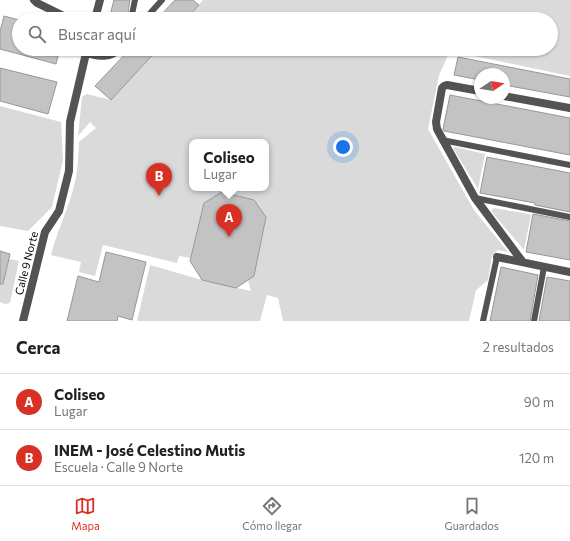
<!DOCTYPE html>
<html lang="es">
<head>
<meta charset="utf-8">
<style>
	:root { --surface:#fff; --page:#f6f6f6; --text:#202124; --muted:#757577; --line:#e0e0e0; --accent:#d93025 }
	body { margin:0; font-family:Commissioner,sans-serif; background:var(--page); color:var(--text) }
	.compass { position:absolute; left:474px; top:68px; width:36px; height:36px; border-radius:50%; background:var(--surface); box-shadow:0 1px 3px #0004; rotate:78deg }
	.you { position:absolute; left:343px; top:147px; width:14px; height:14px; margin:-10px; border:3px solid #fff; border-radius:50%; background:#1a73e8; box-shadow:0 0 0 6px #1a73e833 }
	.badge { display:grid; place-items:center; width:26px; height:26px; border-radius:50%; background:var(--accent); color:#fff; font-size:13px; font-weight:700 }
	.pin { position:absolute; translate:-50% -33px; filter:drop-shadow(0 1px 2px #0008) }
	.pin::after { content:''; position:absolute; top:21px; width:14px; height:12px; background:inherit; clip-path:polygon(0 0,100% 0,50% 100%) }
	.popup { position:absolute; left:189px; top:139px; width:80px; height:52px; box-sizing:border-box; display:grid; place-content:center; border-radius:8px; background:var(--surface); filter:drop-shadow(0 1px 3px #0005); font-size:13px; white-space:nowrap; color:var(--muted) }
	.popup b { font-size:15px; color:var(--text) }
	.popup::after { content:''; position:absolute; left:50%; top:100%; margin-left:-8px; border:8px solid transparent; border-top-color:var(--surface) }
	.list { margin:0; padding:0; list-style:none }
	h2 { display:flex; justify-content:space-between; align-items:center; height:52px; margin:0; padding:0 16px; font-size:17px }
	h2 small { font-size:13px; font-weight:400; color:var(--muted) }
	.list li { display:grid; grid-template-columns:26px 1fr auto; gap:12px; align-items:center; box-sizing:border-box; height:56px; padding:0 16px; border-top:1px solid var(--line) }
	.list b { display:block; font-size:15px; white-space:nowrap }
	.list p { margin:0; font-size:13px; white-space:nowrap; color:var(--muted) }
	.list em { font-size:13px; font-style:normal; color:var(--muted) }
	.icon { flex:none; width:22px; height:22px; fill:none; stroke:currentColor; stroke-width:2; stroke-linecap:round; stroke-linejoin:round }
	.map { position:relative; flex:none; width:570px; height:321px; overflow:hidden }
	.search { position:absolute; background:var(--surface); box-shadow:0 1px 3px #0004; left:12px; right:12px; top:12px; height:44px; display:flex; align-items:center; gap:10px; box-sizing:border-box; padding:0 14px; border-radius:22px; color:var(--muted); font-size:15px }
	.sheet { height:164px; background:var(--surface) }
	nav { display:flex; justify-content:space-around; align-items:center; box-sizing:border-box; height:56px; border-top:1px solid var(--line); background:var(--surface); font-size:11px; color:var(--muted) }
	nav a { display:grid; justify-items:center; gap:2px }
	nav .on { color:var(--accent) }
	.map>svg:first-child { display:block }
</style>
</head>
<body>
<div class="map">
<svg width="570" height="321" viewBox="0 0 570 321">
	<rect width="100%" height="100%" fill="#fff"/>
	<path fill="#dadada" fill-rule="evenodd" d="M203 0H570V76L450 51 439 75 428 129 474 210 508 252 498 250 492 256 488 280 476 290 469 321H283L278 298 267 295 260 321H137L150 265 202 280 251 291 248 280 254 276 266 217 254 200 222 192 204 203 191 258 179 256 177 263 103 245 95 276 79 272 81 262 51 255C57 231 68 210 74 186 78 173 78 157 79 142L96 128 90 122 78 136 82 97 87 94 111 100 158 49H551V19H186ZM192 142H266V188H192Z
		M0 106 61 122 63 160 52 207 28 231 0 226Z
		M455 147 485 154 478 189 453 148Z
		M494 208 529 214 531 215 524 250 491 211Z
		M9 259 19 261 10 303 5 304 0 302V276L5 277Z"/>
	<path fill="#c3c3c3" stroke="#979797" d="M114 0H130L127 19H109Z
		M175 0H193L199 5 186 19H157Z
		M4 16 19 20V49H60L56 64 0 49V31Z
		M130 49H158L111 100 95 86Z
		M458 57 570 79V97L504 85V74H480V80L454 75Z
		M0 68 57 82 48 114 0 101Z
		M450 95 570 118V155L444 131 443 129Z
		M487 157 570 173V212L535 205V203L480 193Z
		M222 192 254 200 266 217 254 276 236 288 202 280 190 261 204 203Z
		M533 214 570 221V260L526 252Z
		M0 251 10 254 3 284H0Z
		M106 252 146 262 132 320 118 316 117 321H67L78 276 99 282Z
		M501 267 538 275 530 321H490Z
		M547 277 570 281V321H539Z"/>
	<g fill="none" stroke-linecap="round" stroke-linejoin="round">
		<path stroke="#535353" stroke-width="6" d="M131 19 135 0
			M145 19 162 0
			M86 54C98 57 112 60 120 49
			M442 140 570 165
			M475 198 570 217
			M483 321 497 257
			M534 321 544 267"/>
		<path stroke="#535353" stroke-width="8" d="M34 0 37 3 70 19
			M95 19 100 0
			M480 91 447 85 444 86 442 88 436 122 437 129 475 198 522 261
			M504 96 570 108
			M497 257 570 272
			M23 321 45 232 59 211 69 171 70 122 87 49"/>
	</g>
	<g text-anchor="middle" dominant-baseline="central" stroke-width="4" stroke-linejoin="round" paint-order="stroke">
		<g font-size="11" fill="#000" stroke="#fff">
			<text transform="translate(26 263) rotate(-76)">Calle 9 Norte</text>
		</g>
	</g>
</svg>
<svg class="compass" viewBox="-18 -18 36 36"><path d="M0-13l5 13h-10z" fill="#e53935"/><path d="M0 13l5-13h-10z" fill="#757577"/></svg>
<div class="you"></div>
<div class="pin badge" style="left:229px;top:237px">A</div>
<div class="popup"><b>Coliseo</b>Lugar</div>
<div class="pin badge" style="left:159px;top:196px">B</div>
<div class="search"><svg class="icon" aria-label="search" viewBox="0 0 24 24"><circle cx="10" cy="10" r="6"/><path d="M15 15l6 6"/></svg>Buscar aquí</div>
</div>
<section class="sheet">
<h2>Cerca<small>2 resultados</small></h2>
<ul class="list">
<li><span class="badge">A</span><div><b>Coliseo</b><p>Lugar</p></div><em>90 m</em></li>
<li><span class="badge">B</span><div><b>INEM - José Celestino Mutis</b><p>Escuela · Calle 9 Norte</p></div><em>120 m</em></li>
</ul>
</section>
<nav>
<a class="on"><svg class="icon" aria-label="map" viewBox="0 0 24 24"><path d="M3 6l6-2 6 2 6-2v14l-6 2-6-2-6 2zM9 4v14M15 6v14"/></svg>Mapa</a>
<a><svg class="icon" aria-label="directions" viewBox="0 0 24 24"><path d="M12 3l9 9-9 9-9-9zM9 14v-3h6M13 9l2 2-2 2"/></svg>Cómo llegar</a>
<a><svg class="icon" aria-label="saved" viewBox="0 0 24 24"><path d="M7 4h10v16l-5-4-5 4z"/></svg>Guardados</a>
</nav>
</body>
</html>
